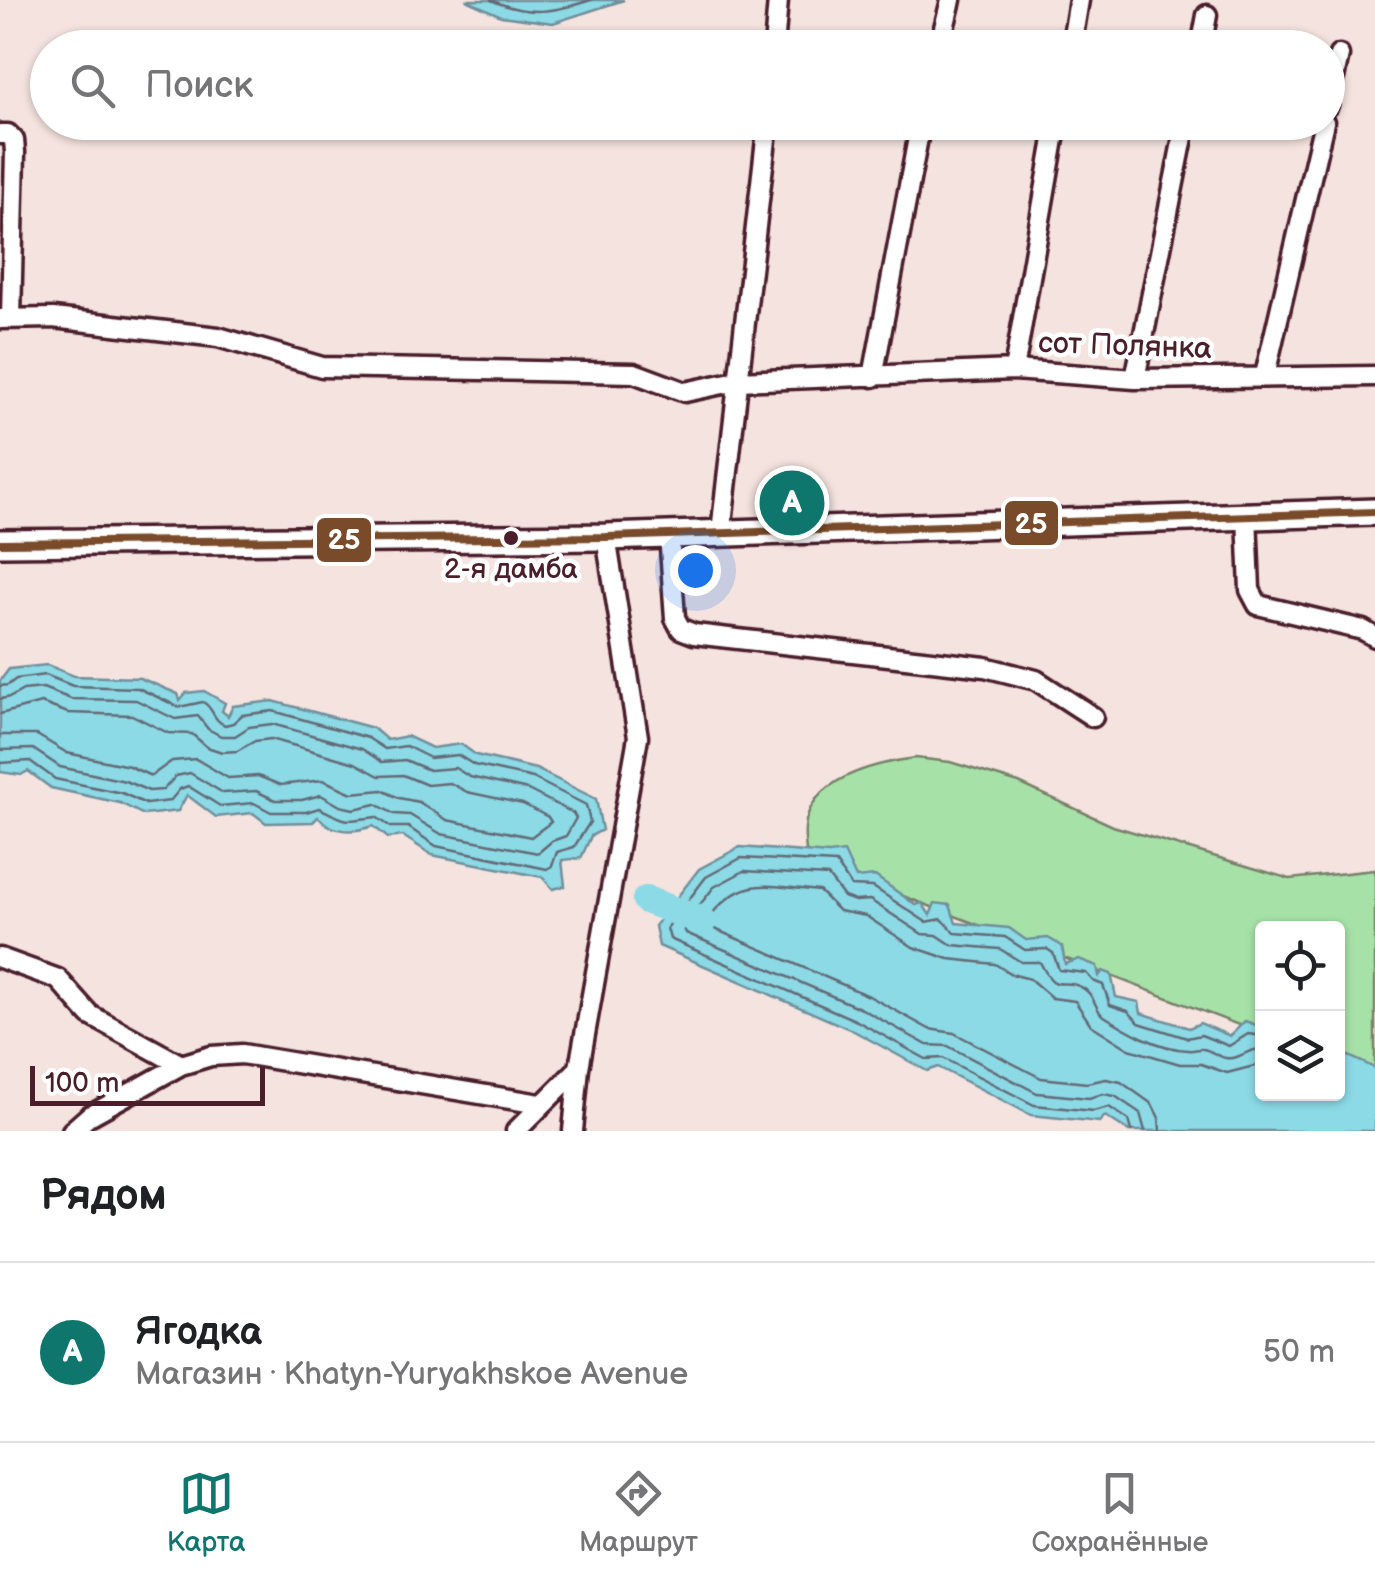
<!DOCTYPE html>
<html lang="ru">
<head>
<meta charset="utf-8">
<style>
	:root { --surface:#fff; --page:#f2f2f2; --text:#202124; --muted:#757577; --line:#e0e0e0; --accent:#0f766e }
	body { margin:0; font-family:"Balsamiq Sans",sans-serif; background:var(--page); color:var(--text) }
	.controls { position:absolute; right:30px; bottom:30px; display:grid; overflow:hidden; border-radius:10px; box-shadow:0 2px 8px #0004 }
	.controls button { width:90px; height:90px; display:grid; place-items:center; padding:0; border:0; border-bottom:2px solid var(--line); background:var(--surface); color:var(--text); font:50px sans-serif }
	.scale { position:absolute; left:30px; bottom:25px; width:235px; box-sizing:border-box; padding-left:10px; border:5px solid #4a1f2b; border-top:0; font-size:28px; line-height:35px; white-space:nowrap; color:#4a1f2b; -webkit-text-stroke:8px #fff; paint-order:stroke }
	.you { position:absolute; left:695px; top:570px; width:35px; height:35px; margin:-25px; border:8px solid #fff; border-radius:50%; background:#1a73e8; box-shadow:0 0 0 15px #1a73e833 }
	.badge { display:grid; place-items:center; width:65px; height:65px; border-radius:50%; background:var(--accent); color:#fff; font-size:32px; font-weight:700 }
	.pin { position:absolute; translate:-50% -50%; border:5px solid #fff; box-shadow:0 2px 10px #0006 }
	.list { margin:0; padding:0; list-style:none }
	h2 { display:flex; justify-content:space-between; align-items:center; height:130px; margin:0; padding:0 40px; font-size:42px }
	h2 small { font-size:32px; font-weight:400; color:var(--muted) }
	.list li { display:grid; grid-template-columns:65px 1fr auto; gap:30px; align-items:center; box-sizing:border-box; height:180px; padding:0 40px; border-top:2px solid var(--line) }
	.list b { display:block; font-size:38px; white-space:nowrap }
	.list p { margin:0; font-size:32px; white-space:nowrap; color:var(--muted) }
	.list em { font-size:32px; font-style:normal; color:var(--muted) }
	.icon { flex:none; width:55px; height:55px; fill:none; stroke:currentColor; stroke-width:2; stroke-linecap:round; stroke-linejoin:round }
	.map { position:relative; flex:none; width:1375px; height:1131px; overflow:hidden }
	.search { position:absolute; background:var(--surface); box-shadow:0 2px 8px #0004; left:30px; right:30px; top:30px; height:110px; display:flex; align-items:center; gap:25px; box-sizing:border-box; padding:0 35px; border-radius:55px; color:var(--muted); font-size:38px }
	.sheet { height:310px; background:var(--surface) }
	nav { display:flex; justify-content:space-around; align-items:center; box-sizing:border-box; height:140px; border-top:2px solid var(--line); background:var(--surface); font-size:28px; color:var(--muted) }
	nav a { display:grid; justify-items:center; gap:5px }
	nav .on { color:var(--accent) }
	.map>svg:first-child { display:block }
</style>
</head>
<body>
<div class="map">
<svg width="1375" height="1131" viewBox="0 0 1375 1131">
	<rect width="100%" height="100%" fill="#f4e3df"/>
	<filter id="ink" filterUnits="userSpaceOnUse"><feTurbulence type="fractalNoise" baseFrequency=".01" numOctaves="2"/><feDisplacementMap in="SourceGraphic" scale="20" xChannelSelector="R" yChannelSelector="G"/><feConvolveMatrix kernelMatrix="1 2 1 2 8 2 1 2 1" color-interpolation-filters="sRGB"/></filter>
	<g filter="url(#ink)">
		<path fill="#a6e2a8" stroke="#78806a" stroke-width="2.5" d="M916 758 950 762 1019 783 1113 826 1290 879 1375 870V1078L1338 1063V928H1262V1034L807 859C806 849 804 838 805 828 809 778 876 763 916 758Z"/>
		<path fill="#8bdae6" stroke="#718f9b" stroke-width="2.5" d="M466 0H624L553 23 501 16Z
			M47 665 74 676 140 678 178 694 180 700 186 693 204 691 225 703 222 711 228 716 233 706 273 701 373 728 387 740 407 736 432 748 461 744 476 755 536 769 596 799 602 830 591 836 581 858 562 860 565 886 553 889 542 877 432 855 403 836 388 838 373 826C353 833 333 833 318 817L313 822 266 823 253 813 216 817 187 795 178 811 144 815 120 803 51 788 28 771 21 775 0 772V681L9 669Z
			M740 847 829 854 844 852 856 878 875 876 916 905 922 903 930 915 935 903 950 905 956 923 1009 928 1026 940 1048 938 1062 946 1065 964 1079 959 1097 966 1099 976 1103 971 1111 974 1116 997 1139 1002 1141 1013 1189 1028 1200 1023 1230 1036 1245 1021 1262 1027V1094H1338V1056H1349L1375 1068V1131H1129L1105 1116 1099 1122 1031 1115 938 1067 927 1071 852 1030 659 946 655 926 699 869Z"/>
		<g fill="none" stroke-linecap="round" stroke-linejoin="round">
			<path stroke="#646a76" stroke-width="2.5" d="M491 0C529 17 554 12 591 0
				M0 686 8 685 16 679 45 675 73 686 138 688 179 707 203 702C214 708 212 720 225 725L233 723 242 715 273 711 368 738 385 749 406 746 430 758 458 755 474 765 533 778 586 805 590 822 574 847 557 852 552 866 547 869 436 846 408 827H391L376 817C342 821 350 823 319 808L306 812H271L254 803 220 806 188 786 180 789 170 801 146 804 122 793 55 779 30 761 0 763
				M0 699 11 697 23 690 43 688 71 699 136 700 175 719 198 716 208 729 221 736H235L249 727 272 724 362 749 382 762 405 760 429 770 455 768 470 777 528 790 573 813 576 818 566 836 552 841 538 853 441 834 410 815 394 814 376 804 354 809 340 806 321 795 302 800H275L256 791 223 793 190 773 176 776 163 790 149 791 125 781 60 767 33 749 0 750
				M0 714 41 703 68 713 132 715 168 733 192 734 207 747 222 752 237 751 255 741 271 739 355 763 379 776 403 775 427 785 450 783 467 792 523 804 548 817 551 822 531 837 447 820 419 802 399 798 382 790 352 793 323 780 280 785 258 776 228 778 196 759 172 761 151 776 129 766 67 753 37 735H0
				M1132 1131 1129 1120 1109 1107 1093 1111 1034 1105 943 1058 926 1059 857 1021 670 939 667 928 706 877 741 858 836 863 851 886 873 887 926 922 942 919 955 933 1005 937 1025 950 1047 949 1053 953 1059 970 1086 973 1093 981 1103 985 1110 1005 1128 1011 1139 1023 1187 1038 1201 1035 1229 1046 1248 1034 1262 1036
				M1145 1131 1140 1113 1115 1096 1103 1094 1089 1098 1037 1093 948 1046 927 1045 862 1009 686 933 683 926 714 887 744 871 828 876 844 897 855 901 870 900 922 934 937 935 952 945 1000 949 1021 962H1040C1057 997 1060 976 1081 987 1092 992 1094 1004 1101 1014 1125 1029 1157 1049 1188 1050 1192 1051 1200 1048 1203 1049 1211 1050 1218 1057 1226 1058 1240 1060 1248 1048 1262 1049
				M1160 1131 1159 1118 1152 1104 1121 1082 1106 1079 1087 1083 1041 1078 954 1033 929 1029 869 996 710 927 707 920C742 874 767 886 819 891L839 911 866 916 913 947 949 959 995 964 1011 974 1030 979 1052 998 1075 1001 1091 1025 1129 1049 1180 1064H1201L1227 1073 1262 1064"/>
			<path stroke="#8bdae6" stroke-width="28" d="M646 900 703 921"/>
			<g stroke="#4a1f2b" stroke-width="25">
				<path id="minor" d="M774 48 778 0
					M939 48 951 0
					M1071 48 1079 0
					M1201 48 1207 15
					M1328 105 1339 55
					M0 134H8L14 140 15 152 11 318
					M0 319 53 318 218 337 322 367 634 373 685 392 737 381 1014 370 1135 379 1375 376
					M1014 370 1057 122
					M1265 375 1324 122
					M873 377 921 122
					M1135 379 1186 122
					M1247 515 1250 590 1258 605 1363 630 1375 637
					M721 532 768 122
					M669 534 675 618 681 629 694 634 985 667 1036 680 1093 717
					M0 958 58 979 90 1015 181 1065 211 1056 242 1054 540 1104
					M72 1131 89 1116 181 1065
					M516 1131 579 1068 638 737 606 537
					M573 1131 579 1068"/>
			</g>
			<g stroke="#4a1f2b" stroke-width="32">
				<path id="secondary" d="M0 543 606 537 1375 512"/>
			</g>
			<use href="#minor" stroke="#fff" stroke-width="18"/>
			<use href="#secondary" stroke="#fff" stroke-width="25"/>
			<g stroke="#fff" stroke-width="15">
				<path id="bus-1" d="M0 543 606 537 1375 512"/>
			</g>
			<use href="#bus-1" stroke="#7a4b2a" stroke-width="8"/>
		</g>
	</g>
	<circle fill="#4a1f2b" stroke="#fff" stroke-width="4" cx="511" cy="538" r="9"/>
	<g text-anchor="middle" dominant-baseline="central" stroke-width="9" stroke-linejoin="round" paint-order="stroke">
		<g font-size="28" fill="#4a1f2b" stroke="#fff">
			<text x="511" y="569">2-я дамба</text>
		</g>
		<g font-size="30" fill="#4a1f2b" stroke="#fff">
			<text transform="translate(1125 346) rotate(2)">сот Полянка</text>
		</g>
	</g>
	<g stroke="#fff" stroke-width="4">
		<rect x="1003" y="499" width="57" height="48" rx="10" fill="#7a4b2a"/>
		<rect x="315" y="516" width="58" height="48" rx="10" fill="#7a4b2a"/>
	</g>
	<g font-size="28" text-anchor="middle" font-weight="bold" fill="#fff">
		<text x="1031" y="533">25</text>
		<text x="344" y="549">25</text>
	</g>
</svg>
<div class="controls">
<button><svg class="icon" aria-label="locate" viewBox="0 0 24 24"><circle cx="12" cy="12" r="6"/><path d="M12 2v4M12 18v4M2 12h4M18 12h4"/></svg></button>
<button><svg class="icon" aria-label="layers" viewBox="0 0 24 24"><path d="M12 4l9 5-9 5-9-5zM3 14l9 5 9-5"/></svg></button>
</div>
<div class="scale">100 m</div>
<div class="you"></div>
<div class="pin badge" style="left:792px;top:503px">A</div>
<div class="search"><svg class="icon" aria-label="search" viewBox="0 0 24 24"><circle cx="10" cy="10" r="6"/><path d="M15 15l6 6"/></svg>Поиск</div>
</div>
<section class="sheet">
<h2>Рядом<small></small></h2>
<ul class="list">
<li><span class="badge">A</span><div><b>Ягодка</b><p>Магазин · Khatyn-Yuryakhskoe Avenue</p></div><em>50 m</em></li>
</ul>
</section>
<nav>
<a class="on"><svg class="icon" aria-label="map" viewBox="0 0 24 24"><path d="M3 6l6-2 6 2 6-2v14l-6 2-6-2-6 2zM9 4v14M15 6v14"/></svg>Карта</a>
<a><svg class="icon" aria-label="directions" viewBox="0 0 24 24"><path d="M12 3l9 9-9 9-9-9zM9 14v-3h6M13 9l2 2-2 2"/></svg>Маршрут</a>
<a><svg class="icon" aria-label="saved" viewBox="0 0 24 24"><path d="M7 4h10v16l-5-4-5 4z"/></svg>Сохранённые</a>
</nav>
</body>
</html>
